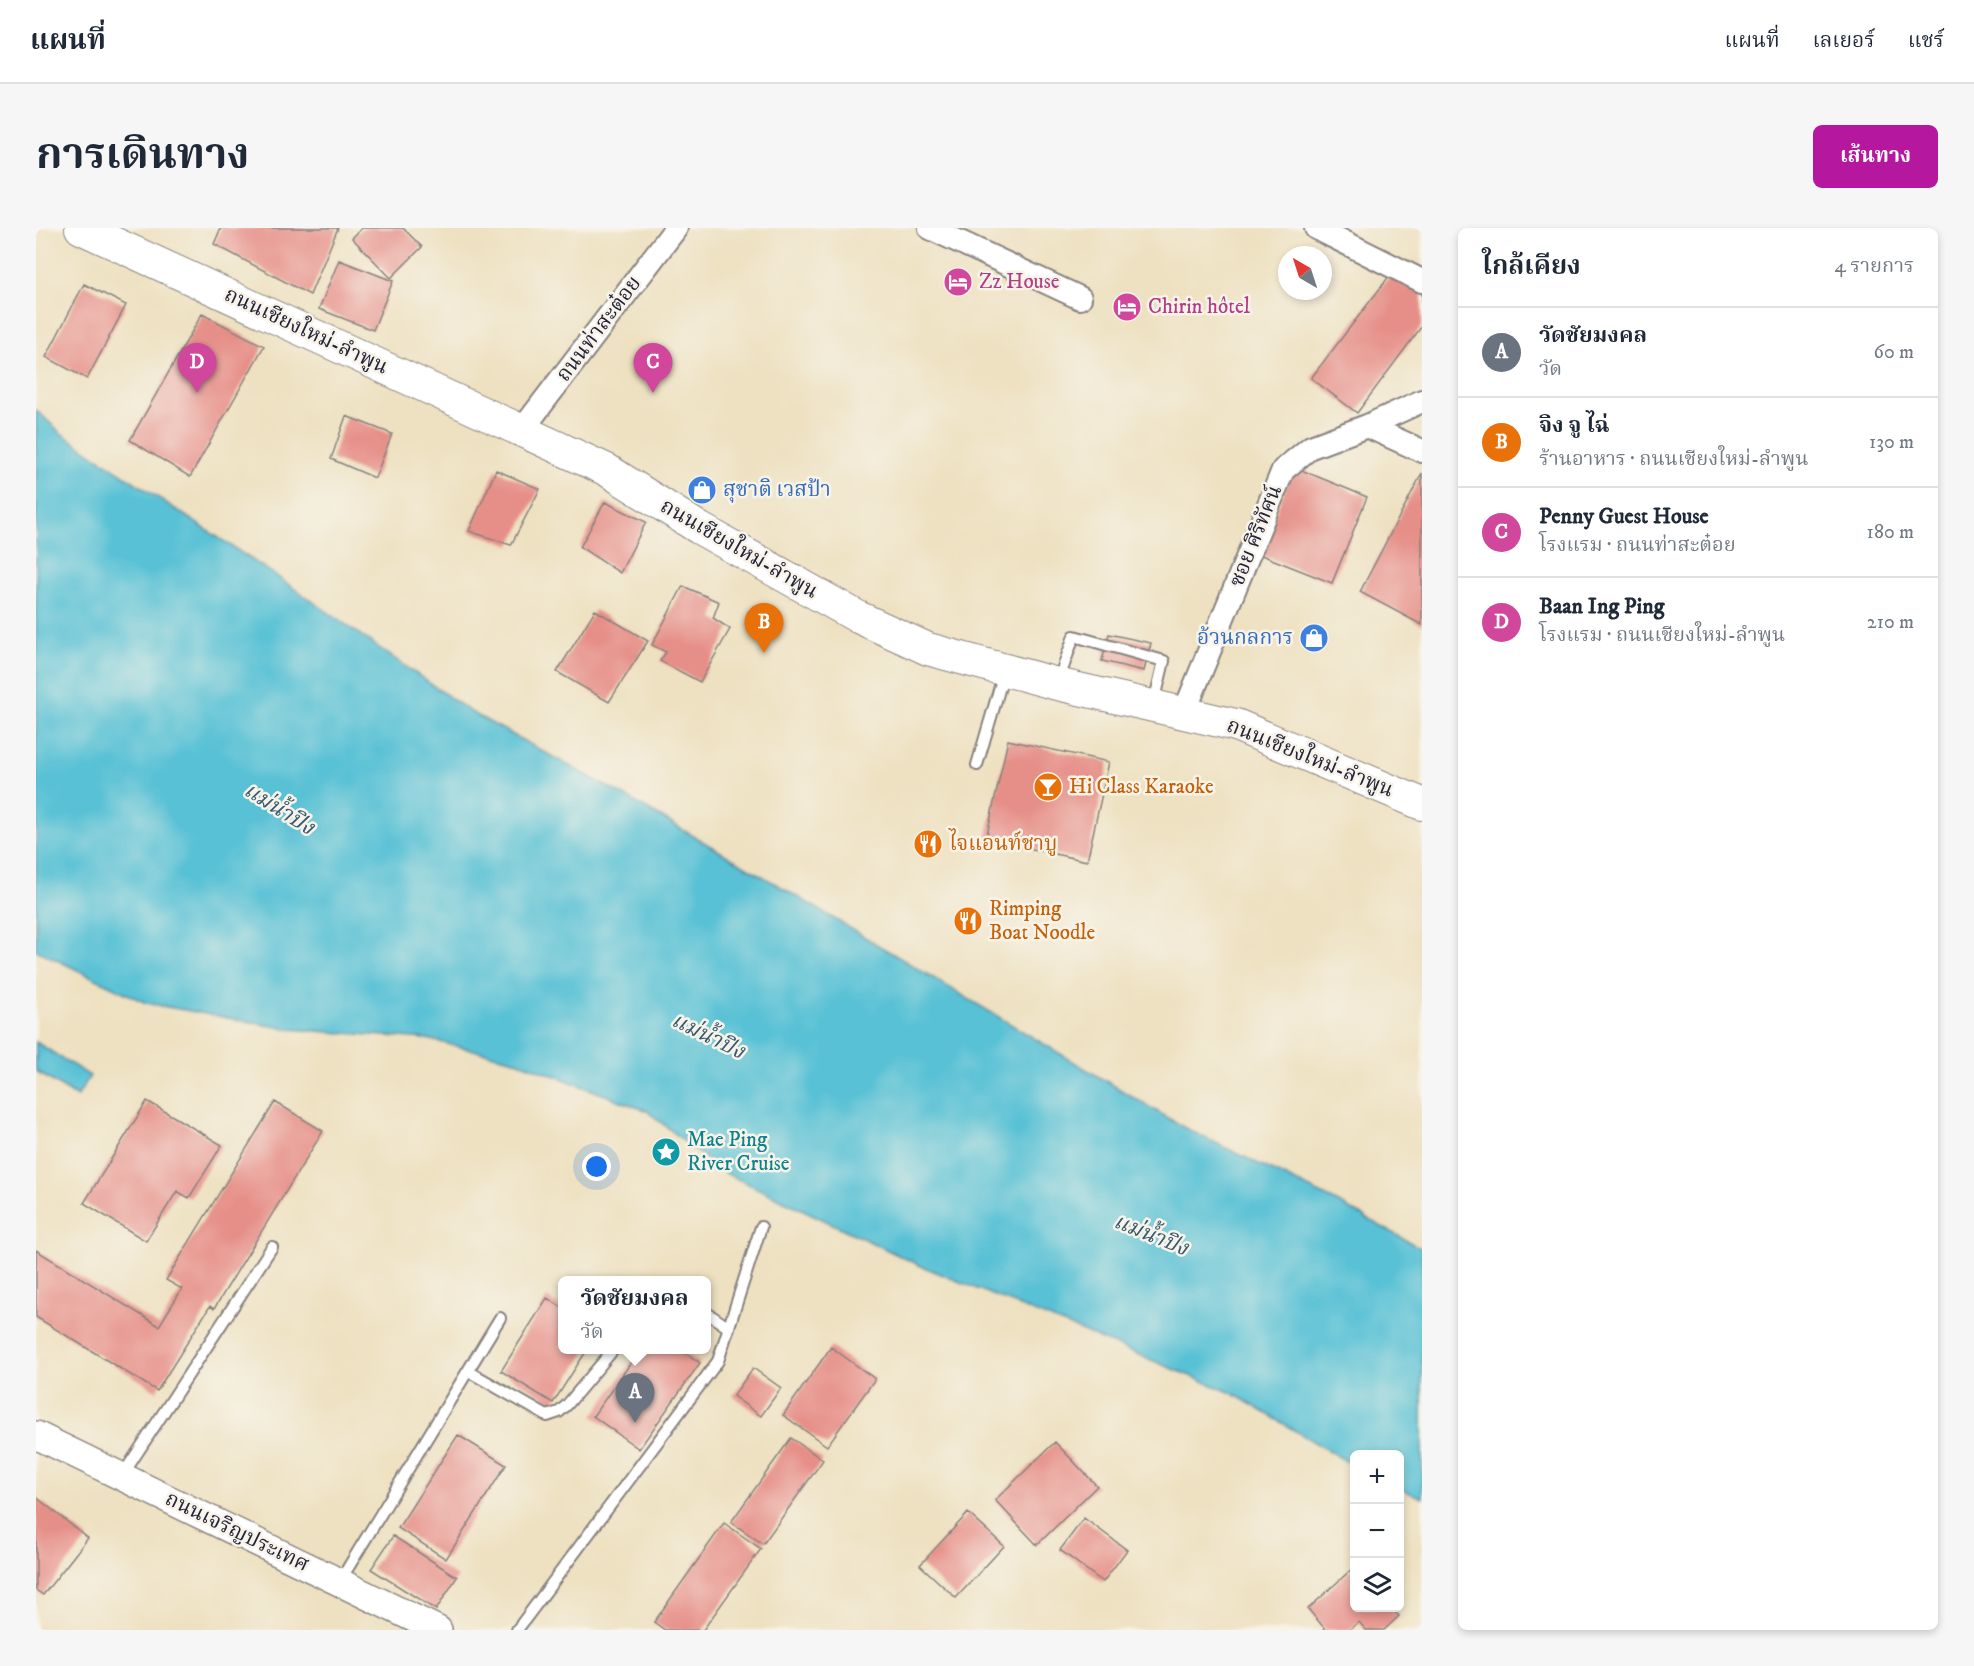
<!DOCTYPE html>
<html lang="th">
<head>
<meta charset="utf-8">
<style>
	:root { --surface:#fff; --page:#f6f6f7; --text:#1f2937; --muted:#747a83; --line:#e0e1e3; --accent:#b5179e }
	body { margin:0; font-family:"IM FELL DW Pica","Noto Serif Thai",serif; background:var(--page); color:var(--text) }
	.controls { position:absolute; right:18px; bottom:18px; display:grid; overflow:hidden; border-radius:9px; box-shadow:0 3px 9px #0003 }
	.controls button { width:54px; height:54px; display:grid; place-items:center; padding:0; border:0; border-bottom:2px solid var(--line); background:var(--surface); color:var(--text); font:30px sans-serif }
	.compass { position:absolute; left:1242px; top:18px; width:54px; height:54px; border-radius:50%; background:var(--surface); box-shadow:0 3px 9px #0003; rotate:321deg }
	.you { position:absolute; left:561px; top:939px; width:21px; height:21px; margin:-15px; border:4px solid #fff; border-radius:50%; background:#1a73e8; box-shadow:0 0 0 9px #1a73e833 }
	.badge { display:grid; place-items:center; width:39px; height:39px; border-radius:50%; background:var(--accent); color:#fff; font-size:20px; font-weight:700 }
	.pin { position:absolute; translate:-50% -50px; filter:drop-shadow(0 2px 3px #0008) }
	.pin::after { content:''; position:absolute; top:32px; width:21px; height:18px; background:inherit; clip-path:polygon(0 0,100% 0,50% 100%) }
	.popup { position:absolute; left:522px; top:1048px; width:153px; height:78px; box-sizing:border-box; display:grid; place-content:center; border-radius:9px; background:var(--surface); filter:drop-shadow(0 2px 4px #0005); font-size:20px; white-space:nowrap; color:var(--muted) }
	.popup b { font-size:22px; color:var(--text) }
	.popup::after { content:''; position:absolute; left:50%; top:100%; margin-left:-12px; border:12px solid transparent; border-top-color:var(--surface) }
	.list { margin:0; padding:0; list-style:none }
	h2 { display:flex; justify-content:space-between; align-items:center; height:78px; margin:0; padding:0 24px; font-size:26px }
	h2 small { font-size:20px; font-weight:400; color:var(--muted) }
	.list li { display:grid; grid-template-columns:39px 1fr auto; gap:18px; align-items:center; box-sizing:border-box; height:90px; padding:0 24px; border-top:2px solid var(--line) }
	.list b { display:block; font-size:22px; white-space:nowrap }
	.list p { margin:0; font-size:20px; white-space:nowrap; color:var(--muted) }
	.list em { font-size:20px; font-style:normal; color:var(--muted) }
	.icon { flex:none; width:33px; height:33px; fill:none; stroke:currentColor; stroke-width:2; stroke-linecap:round; stroke-linejoin:round }
	.map { position:relative; flex:none; width:1386px; height:1402px; overflow:hidden; border-radius:9px }
	header { display:flex; align-items:center; gap:36px; box-sizing:border-box; height:84px; padding:0 30px; background:var(--surface); border-bottom:2px solid var(--line) }
	header strong { font-size:28px }
	nav { display:flex; gap:33px; margin-inline-start:auto; font-size:21px }
	.intro { display:flex; align-items:center; justify-content:space-between; box-sizing:border-box; height:144px; padding:0 36px }
	h1 { margin:0; font-size:42px }
	.button { padding:15px 27px; border-radius:9px; background:var(--accent); color:#fff; font-size:21px; font-weight:700 }
	main { display:flex; gap:36px; padding:0 36px }
	aside { flex:1; background:var(--surface); border-radius:9px; box-shadow:0 3px 9px #0003 }
	.map>svg:first-child { display:block }
</style>
</head>
<body>
<header>
<strong>แผนที่</strong>
<nav><a>แผนที่</a><a>เลเยอร์</a><a>แชร์</a></nav>
</header>
<div class="intro"><h1>การเดินทาง</h1><a class="button">เส้นทาง</a></div>
<main>
<div class="map">
<svg width="1386" height="1402" viewBox="0 0 1386 1402">
	<rect width="100%" height="100%" fill="#f7f3e8"/>
	<filter id="ink" filterUnits="userSpaceOnUse"><feTurbulence type="fractalNoise" baseFrequency=".0167" numOctaves="2"/><feDisplacementMap in="SourceGraphic" scale="12" xChannelSelector="R" yChannelSelector="G"/><feConvolveMatrix kernelMatrix="1 2 1 2 8 2 1 2 1" color-interpolation-filters="sRGB"/></filter>
	<filter id="wash" filterUnits="userSpaceOnUse"><feTurbulence type="fractalNoise" baseFrequency=".008" numOctaves="4" result="noise"/><feDisplacementMap in="SourceGraphic" scale="24" xChannelSelector="R" yChannelSelector="G"/><feGaussianBlur stdDeviation="1.35" result="paint"/><feColorMatrix in="noise" values="0 0 0 0 0 0 0 0 0 0 0 0 0 0 0 0 0 1.4 0 .05"/><feComposite in="paint" operator="in"/></filter>
	<g filter="url(#wash)">
		<rect width="100%" height="100%" fill="#eee1c1"/>
		<path fill="#58c1d5" stroke="#3d7288" stroke-width="1.5" d="M0 182 26 206 236 345 435 484 592 570 740 656 1147 899 1301 974 1386 1021V1270L1364 1261V1226H1318V1238L1196 1165 883 1037 685 943 611 883 475 831 391 811 252 801 110 775 0 722Z
			M0 814 54 848 41 869 0 843Z"/>
		<g id="blocks">
			<path fill="#e68f88" d="M185 0H302L274 67 178 16Z
				M326 0H367L386 19 355 50 316 10Z
				M303 32 357 53 337 102 283 81Z
				M1358 42 1386 63V98L1321 185 1275 150Z
				M48 56 90 77 51 151 10 129Z
				M166 86 228 118 154 249 94 212Z
				M310 188 356 206 339 250 295 231Z
				M1258 239 1331 269 1296 355 1223 326Z
				M460 242 504 261 475 317 433 303Z
				M1386 245V397L1324 364Z
				M569 274 610 294 584 345 544 319Z
				M647 358 683 374 677 390 694 401 664 454 624 433 630 424 616 417Z
				M559 382 612 413 573 474 521 444Z
				M1073 406 1115 415 1108 443 1066 433Z
				M972 512 1073 534 1051 633 950 611Z
				M111 873 186 917 153 970 141 963 110 1013 48 975Z
				M239 874 287 903 178 1081 174 1078 121 1163 0 1089V1022L123 1098 146 1061 130 1052Z
				M511 1070 527 1080V1122H551L517 1175 465 1143Z
				M795 1119 839 1151 791 1218 747 1187Z
				M604 1122H645L664 1135 603 1221 557 1188Z
				M717 1140 745 1160 725 1188 697 1168Z
				M422 1207 470 1237 410 1331 362 1300Z
				M755 1210 787 1232 727 1316 695 1294Z
				M1019 1214 1061 1258 1001 1317 959 1272Z
				M0 1269 52 1310 7 1367 0 1362Z
				M932 1285 968 1318 920 1370 884 1337Z
				M1048 1290 1091 1322 1067 1354 1024 1322Z
				M688 1295 725 1321 667 1402H629L618 1394Z
				M357 1308 421 1349 400 1382 335 1341Z
				M1318 1339V1380H1355L1363 1388 1348 1402H1330L1323 1394 1313 1402H1290L1272 1381Z"/>
		</g>
	</g>
	<g filter="url(#ink)">
		<use href="#blocks" fill-opacity="0" stroke="#88827e" stroke-width="1.5"/>
		<g fill="none" stroke-linecap="round" stroke-linejoin="round">
			<g stroke="#88827e" stroke-width="14">
				<path id="service" d="M1022 454 1038 408 1128 433 1118 475
					M941 537 968 445
					M671 1085 693 1100
					M432 1143 511 1188 523 1184 531 1177 577 1122
					M86 1248 236 1019
					M304 1353 464 1090
					M481 1402 682 1133 725 999"/>
			</g>
			<g stroke="#88827e" stroke-width="26">
				<path id="minor" d="M894 0 1044 70
					M1280 0 1386 53
					M1331 198 1386 173
					M486 202 640 0
					M1148 485 1247 242 1275 219 1331 198 1386 223"/>
			</g>
			<g stroke="#88827e" stroke-width="30">
				<path id="tertiary" d="M0 1207 402 1402"/>
			</g>
			<g stroke="#88827e" stroke-width="34">
				<path id="secondary" d="M45 0 571 242 663 300 822 389 892 421 1021 456 1200 497 1386 576"/>
			</g>
			<use href="#service" stroke="#fff" stroke-width="10"/>
			<use href="#minor" stroke="#fff" stroke-width="22"/>
			<use href="#tertiary" stroke="#fff" stroke-width="27"/>
			<use href="#secondary" stroke="#fff" stroke-width="32"/>
		</g>
	</g>
	<defs>
		<g id="hotel-disc" transform="scale(1.5)"><circle r="9.5" fill="#d1479c" stroke="#f7f3e8"/><path d="M-6-4.5h1.5V1H6V5H4.5V3h-9V5H-6ZM-4 0a1.8 1.8 0 1 1 3.6 0ZM.5 0V-2.5h3Q6-2.5 6 0Z" fill="#fff"/></g>
		<g id="shop-disc" transform="scale(1.5)"><circle r="9.5" fill="#3f7fe0" stroke="#f7f3e8"/><path d="M-5-2.5h2.3a2.7 3.5 0 0 1 5.4 0H5L5.5 6h-11ZM-1.5-2.5h3a1.5 2.3 0 0 0-3 0Z" fill="#fff"/></g>
		<g id="bar-disc" transform="scale(1.5)"><circle r="9.5" fill="#e8710a" stroke="#f7f3e8"/><path d="M-6-5H6L.8 .8V4.5H3.5V6h-7V4.5H-.8V.8Z" fill="#fff"/></g>
		<g id="restaurant-disc" transform="scale(1.5)"><circle r="9.5" fill="#e8710a" stroke="#f7f3e8"/><path d="M-5-6h1v4h1v-4h1v4h1v-4h1v5L-1.5 .5V6h-2V.5L-5-1ZM5-6V6H3V1.5H1.5Q1.5-4 5-6Z" fill="#fff"/></g>
		<g id="sight-disc" transform="scale(1.5)"><circle r="9.5" fill="#0f9aa8" stroke="#f7f3e8"/><path d="M0-6L1.8-2.2L6-1.7L2.9 1.2L3.7 5.4L0 3.3L-3.7 5.4L-2.9 1.2L-6-1.7L-1.8-2.2Z" fill="#fff"/></g>
	</defs>
	<g fill-rule="evenodd">
		<use href="#hotel-disc" x="922" y="54"/>
		<use href="#hotel-disc" x="1091" y="79"/>
		<use href="#shop-disc" x="666" y="262"/>
		<use href="#shop-disc" x="1278" y="410"/>
		<use href="#bar-disc" x="1012" y="559"/>
		<use href="#restaurant-disc" x="892" y="616"/>
		<use href="#restaurant-disc" x="932" y="693"/>
		<use href="#sight-disc" x="630" y="924"/>
	</g>
	<g text-anchor="middle" dominant-baseline="central" stroke-width="5" stroke-linejoin="round" paint-order="stroke">
		<g font-size="21" fill="#b23c85" stroke="#f7f3e8" text-anchor="start">
			<text x="943" y="54">Zz House</text>
			<text x="1112" y="79">Chirin hôtel</text>
		</g>
		<g font-size="21" fill="#22223b" stroke="#f7f3e8">
			<text transform="translate(563 101) rotate(-53)">ถนนท่าสะต๋อย</text>
			<text transform="translate(270 103) rotate(25)">ถนนเชียงใหม่-ลำพูน</text>
			<text transform="translate(1220 308) rotate(-68)">ซอย ศิริทัศน์</text>
			<text transform="translate(703 321) rotate(30)">ถนนเชียงใหม่-ลำพูน</text>
			<text transform="translate(1274 530) rotate(22)">ถนนเชียงใหม่-ลำพูน</text>
			<text transform="translate(201 1304) rotate(26)">ถนนเจริญประเทศ</text>
		</g>
		<g font-size="21" fill="#366cbe" stroke="#f7f3e8" text-anchor="start">
			<text x="687" y="262">สุชาติ เวสป้า</text>
			<text x="1257" y="410" text-anchor="end">อ้วนกลการ</text>
		</g>
		<g font-size="21" fill="#c56008" stroke="#f7f3e8" text-anchor="start">
			<text x="1033" y="559">Hi Class Karaoke</text>
			<text x="913" y="616">ไจแอนท์ชาบู</text>
			<text x="953" y="681">Rimping<tspan x="953" dy="24">Boat Noodle</tspan></text>
		</g>
		<g font-size="21" fill="#0d838f" stroke="#f7f3e8" text-anchor="start">
			<text x="651" y="912">Mae Ping<tspan x="651" dy="24">River Cruise</tspan></text>
		</g>
		<g font-size="22" font-style="italic" fill="#355a71" stroke="#f7f3e8">
			<text transform="translate(243 581) rotate(32)">แม่น้ำปิง</text>
			<text transform="translate(672 808) rotate(26)">แม่น้ำปิง</text>
			<text transform="translate(1115 1007) rotate(22)">แม่น้ำปิง</text>
		</g>
	</g>
</svg>
<div class="controls">
<button>+</button>
<button>−</button>
<button><svg class="icon" aria-label="layers" viewBox="0 0 24 24"><path d="M12 4l9 5-9 5-9-5zM3 14l9 5 9-5"/></svg></button>
</div>
<svg class="compass" viewBox="-18 -18 36 36"><path d="M0-13l5 13h-10z" fill="#e53935"/><path d="M0 13l5-13h-10z" fill="#747a83"/></svg>
<div class="you"></div>
<div class="pin badge" style="left:599px;top:1195px;background:#6b7280">A</div>
<div class="popup"><b>วัดชัยมงคล</b>วัด</div>
<div class="pin badge" style="left:728px;top:425px;background:#e8710a">B</div>
<div class="pin badge" style="left:617px;top:165px;background:#d1479c">C</div>
<div class="pin badge" style="left:161px;top:165px;background:#d1479c">D</div>
</div>
<aside>
<h2>ใกล้เคียง<small>4 รายการ</small></h2>
<ul class="list">
<li><span class="badge" style="background:#6b7280">A</span><div><b>วัดชัยมงคล</b><p>วัด</p></div><em>60 m</em></li>
<li><span class="badge" style="background:#e8710a">B</span><div><b>จิง จู ไฉ่</b><p>ร้านอาหาร · ถนนเชียงใหม่-ลำพูน</p></div><em>130 m</em></li>
<li><span class="badge" style="background:#d1479c">C</span><div><b>Penny Guest House</b><p>โรงแรม · ถนนท่าสะต๋อย</p></div><em>180 m</em></li>
<li><span class="badge" style="background:#d1479c">D</span><div><b>Baan Ing Ping</b><p>โรงแรม · ถนนเชียงใหม่-ลำพูน</p></div><em>210 m</em></li>
</ul>
</aside>
</main>
</body>
</html>
